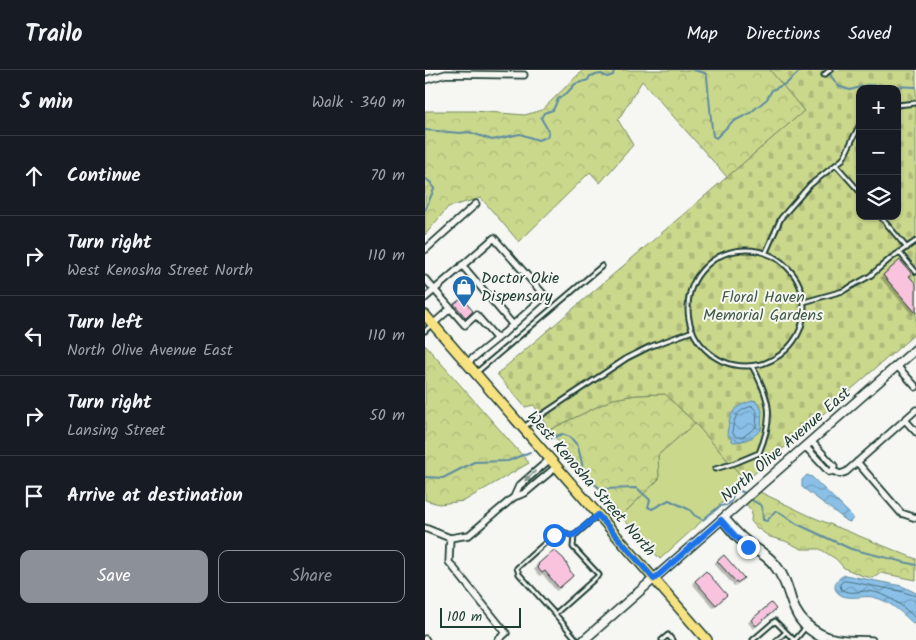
<!DOCTYPE html>
<html lang="en">
<head>
<meta charset="utf-8">
<style>
	:root { --surface:#171b24; --page:#20242c; --text:#f1f3f6; --muted:#9ea1a6; --line:#363941; --accent:#8c9099 }
	body { margin:0; font-family:Kalam,sans-serif; background:var(--page); color:var(--text) }
	.controls { position:absolute; right:15px; top:15px; display:grid; overflow:hidden; border-radius:10px; box-shadow:0 1px 4px #0004 }
	.controls button { width:45px; height:45px; display:grid; place-items:center; padding:0; border:0; border-bottom:1px solid var(--line); background:var(--surface); color:var(--text); font:25px sans-serif }
	.scale { position:absolute; left:15px; bottom:12px; width:81px; box-sizing:border-box; padding-left:5px; border:2px solid #1f3d34; border-top:0; font-size:14px; line-height:18px; white-space:nowrap; color:#1f3d34; -webkit-text-stroke:4px #f6f6f2; paint-order:stroke }
	.stop { position:absolute; width:15px; height:15px; margin:-11px; border:4px solid #1a73e8; border-radius:50%; background:#fff }
	.stop.end { background:#1a73e8; border-color:#fff; box-shadow:0 1px 5px #0008 }
	.list { margin:0; padding:0; list-style:none }
	h2 { display:flex; justify-content:space-between; align-items:center; height:65px; margin:0; padding:0 20px; font-size:21px }
	h2 small { font-size:16px; font-weight:400; color:var(--muted) }
	.list li { display:grid; grid-template-columns:32px 1fr auto; gap:15px; align-items:center; box-sizing:border-box; height:80px; padding:0 20px; border-top:1px solid var(--line) }
	.list b { display:block; font-size:19px; white-space:nowrap }
	.list p { margin:0; font-size:16px; white-space:nowrap; color:var(--muted) }
	.list em { font-size:16px; font-style:normal; color:var(--muted) }
	.actions { display:flex; gap:10px; padding:15px 20px }
	.actions a { flex:1; padding:11px 0; border:1px solid var(--accent); border-radius:10px; text-align:center; font-size:18px; color:var(--accent) }
	.actions .main { background:var(--accent); color:#fff }
	.icon { flex:none; width:28px; height:28px; fill:none; stroke:currentColor; stroke-width:2; stroke-linecap:round; stroke-linejoin:round }
	.map { position:relative; flex:none; width:491px; height:570px; overflow:hidden }
	header { display:flex; align-items:center; gap:30px; box-sizing:border-box; height:70px; padding:0 25px; background:var(--surface); border-bottom:1px solid var(--line) }
	header strong { font-size:24px }
	nav { display:flex; gap:28px; margin-inline-start:auto; font-size:18px }
	main { display:flex }
	aside { flex:1; background:var(--surface) }
	.map>svg:first-child { display:block }
</style>
</head>
<body>
<header>
<strong>Trailo</strong>
<nav><a>Map</a><a>Directions</a><a>Saved</a></nav>
</header>
<main>
<aside>
<h2>5 min<small>Walk · 340 m</small></h2>
<ul class="list">
<li><svg class="icon" aria-label="ahead" viewBox="0 0 24 24"><path d="M12 20V5M6 11l6-6 6 6"/></svg><div><b>Continue</b></div><em>70 m</em></li>
<li><svg class="icon" aria-label="right" viewBox="0 0 24 24"><path d="M7 20v-9h11M14 6l5 5-5 5"/></svg><div><b>Turn right</b><p>West Kenosha Street North</p></div><em>110 m</em></li>
<li><svg class="icon" aria-label="left" viewBox="0 0 24 24"><path d="M17 20v-9H6M10 6l-5 5 5 5"/></svg><div><b>Turn left</b><p>North Olive Avenue East</p></div><em>110 m</em></li>
<li><svg class="icon" aria-label="right" viewBox="0 0 24 24"><path d="M7 20v-9h11M14 6l5 5-5 5"/></svg><div><b>Turn right</b><p>Lansing Street</p></div><em>50 m</em></li>
<li><svg class="icon" aria-label="arrive" viewBox="0 0 24 24"><path d="M6 21V4h12l-3 4 3 4H6"/></svg><div><b>Arrive at destination</b></div></li>
</ul>
<div class="actions"><a class="main">Save</a><a>Share</a></div>
</aside>
<div class="map">
<svg width="491" height="570" viewBox="0 0 491 570">
	<defs>
		<pattern id="forest-crowns" width="20" height="18" patternUnits="userSpaceOnUse" patternTransform="scale(1.25)"><rect width="20" height="18" fill="#cad88c"/><path d="M2 6a3 3 0 1 1 6 0M12 15a3 3 0 1 1 6 0" fill="none" stroke="#adba79"/></pattern>
		<pattern id="cemetery-stones" width="16" height="16" patternUnits="userSpaceOnUse" patternTransform="scale(1.25)"><rect width="16" height="16" fill="#cad88c"/><path d="M2 7V4a2 2 0 0 1 4 0v3zM10 15v-3a2 2 0 0 1 4 0v3z" fill="#adba79"/></pattern>
		<pattern id="water-waves" width="16" height="10" patternUnits="userSpaceOnUse" patternTransform="scale(1.25)"><rect width="16" height="10" fill="#8ac0e8"/><path d="M0 5q4-4 8 0t8 0" fill="none" stroke="#709dbd"/></pattern>
		<filter id="shadow"><feDropShadow dx="-2.5" dy="2.5" stdDeviation="0" flood-color="#0004"/></filter>
	</defs>
	<rect width="100%" height="100%" fill="#f6f6f2"/>
	<filter id="ink" filterUnits="userSpaceOnUse"><feTurbulence type="fractalNoise" baseFrequency=".02" numOctaves="2"/><feDisplacementMap in="SourceGraphic" scale="10" xChannelSelector="R" yChannelSelector="G"/><feConvolveMatrix kernelMatrix="1 2 1 2 8 2 1 2 1" color-interpolation-filters="sRGB"/></filter>
	<g filter="url(#ink)">
		<path fill="#cad88c" stroke="#748a60" d="M270 353 321 411 235 489 196 446 234 409 233 385Z"/>
		<path fill="url(#forest-crowns)" stroke="#748a60" d="M158 0H345L379 41 302 107 217 11 193 50 208 75 175 113 165 102 94 172 56 128 23 137 0 165V41H49L100 45 117 40Z
			M0 275 104 393 39 431 14 434 0 430Z
			M240 324 270 353 233 385 234 409 196 446 124 360 188 329 211 325Z
			M335 422 385 446 491 489V510L456 503 448 508 438 506 419 498 411 489 395 479H377L360 471 345 467 332 458 326 451 327 441 321 434Z"/>
		<path fill="url(#cemetery-stones)" stroke="#748a60" fill-rule="evenodd" d="M345 0H491V263L321 411 270 353 240 324 211 325 188 329 124 360 109 335 100 337 72 304 379 41ZM435 19H472V146H435Z"/>
		<path fill="url(#water-waves)" stroke="#5f8ca0" d="M330 330 337 340 336 360C327 368 321 372 308 372L302 363C306 340 307 337 330 330Z
			M382 405 387 407 426 445 428 448 425 452 422 451 377 417V410Z
			M420 505 477 516 491 523V556C478 544 466 531 448 527 438 525 421 531 413 523 406 516 412 508 420 505Z"/>
		<g fill="none" stroke-linecap="round" stroke-linejoin="round">
			<path stroke="#4a717c" stroke-width="1" d="M327 336 332 342 331 357 318 367H311L307 362C310 346 311 341 327 336Z
				M491 526 475 521 422 511H418L415 514 416 519C424 525 434 521 443 521 463 523 478 536 491 549"/>
			<path stroke="#5f8ca0" stroke-width="2" d="M268 0 280 3 282 7 287 59 288 66 291 68 307 52 325 43 342 29 347 20 362 13 376 0
				M402 0 413 16 425 20 442 15 491 17
				M0 60 35 63 44 62 67 70 95 64 113 70 122 67 124 62 116 48 119 43 128 40 133 29 142 23 150 14 163 10 165 6 176 4 182 7 188 5 189 0
				M0 108 6 113 9 119 0 140
				M122 370 137 364 145 367 153 376 160 407 176 419 212 418 225 430 223 437 227 439 244 430 265 440 269 445 278 450C285 443 289 442 295 436 306 435 307 431 310 421L313 420 320 423
				M0 407 18 408 49 392 83 391 105 382
				M325 429 337 436 338 450 342 451 350 441 356 443 372 454 426 479 491 495"/>
		</g>
		<path fill="#f9c3de" stroke="#1f3d34" filter="url(#shadow)" d="M475 190 487 204 484 206 491 214V243L458 205Z
			M37 228 48 241 41 248 29 234Z
			M129 480 139 489 148 506 134 518 120 501 117 503 112 497 114 495 113 494Z
			M299 485 319 508 312 513 292 491Z
			M281 501 302 525 291 535 270 511Z
			M346 533 351 539 331 556 326 550Z"/>
		<g fill="none" stroke-linecap="round" stroke-linejoin="round">
			<g stroke="#1f3d34" stroke-width="7">
				<path id="service" d="M399 5 405 0
					M472 35 491 33
					M411 95 435 122
					M455 146 482 178
					M263 238a58 58 0 1 1 116 0a58 58 0 1 1-116 0Z
					M341 182 356 148 385 115 418 89 435 54
					M474 182 491 202
					M379 232 418 221 445 206 466 188 491 171
					M0 261 7 254
					M52 302 177 196
					M100 356 202 288 224 277 268 261
					M290 399 310 393 334 383C349 347 346 330 327 296
					M130 544 94 504 92 498 129 465 138 462 149 466
					M152 570 130 544 174 505 148 477 149 466 173 445
					M237 570 243 565 247 570
					M328 570 350 551 369 570
					M352 570 361 562
					M370 570 381 557"/>
			</g>
			<g stroke="#1f3d34" stroke-width="9">
				<path id="minor" d="M0 10 21 4 99 5
					M0 180 51 134
					M37 195 88 255
					M0 209 40 255 51 245 72 269
					M0 228 69 168 120 226 79 263 42 293
					M8 254 26 238
					M472 296 491 317
					M480 350 491 362
					M380 376 404 402 408 401 409 396 386 371
					M432 392 476 443 491 448
					M408 401 415 404 421 402 491 340
					M89 427 94 416 125 389
					M300 447C307 455 313 463 321 469 331 478 342 482 351 493 361 505 364 517 368 531 376 554 397 568 420 569 429 570 438 569 447 570
					M296 450C303 458 309 467 317 473 328 481 340 485 348 496 371 525 358 550 399 570
					M0 458 25 468 44 465 89 427 100 423 131 397
					M25 468 24 492 81 563 73 570
					M0 569 1 570"/>
			</g>
			<g stroke="#1f3d34" stroke-width="11">
				<path id="tertiary" d="M159 570 491 279"/>
			</g>
			<g stroke="#1f3d34" stroke-width="12">
				<path id="primary" d="M0 245 282 570"/>
			</g>
			<use href="#service" stroke="#f6f6f2" stroke-width="3"/>
			<use href="#minor" stroke="#f6f6f2" stroke-width="5.5"/>
			<use href="#tertiary" stroke="#f6f6f2" stroke-width="8"/>
			<use href="#primary" stroke="#f6e281" stroke-width="9"/>
		</g>
		<defs><path id="oneway-solid" d="M-6-.8H1V-3.2L6.5 0L1 3.2V.8H-6Z" transform="scale(1.25)"/></defs>
		<use fill="#8a9a93" href="#oneway-solid" transform="translate(105 406) rotate(138)"/>
	</g>
	<g fill="none" stroke-linecap="round" stroke-linejoin="round" filter="url(#ink)">
		<path stroke="#1a73e8" stroke-width="6" d="M129 465 138 462 148 466 173 445 229 509 296 450 311 467 323 477"/>
	</g>
	<defs>
		<g id="shop-pin" transform="scale(1.25)"><path d="M0 17L-7.5 6A9.5 9.5 0 1 1 7.5 6Z" fill="#1f6fb2" stroke="#f6f6f2"/><path d="M-5-2.5h2.3a2.7 3.5 0 0 1 5.4 0H5L5.5 6h-11ZM-1.5-2.5h3a1.5 2.3 0 0 0-3 0Z" fill="#fff"/></g>
	</defs>
	<g fill-rule="evenodd">
		<use href="#shop-pin" x="39" y="217"/>
	</g>
	<g text-anchor="middle" dominant-baseline="central" stroke-width="4" stroke-linejoin="round" paint-order="stroke">
		<g font-size="16" fill="#1f3d34" stroke="#f6f6f2" text-anchor="start">
			<text x="56" y="208">Doctor Okie<tspan x="56" dy="18">Dispensary</tspan></text>
		</g>
		<g font-size="16" fill="#415c46" stroke="#f6f6f2">
			<text x="338" y="227">Floral Haven<tspan x="338" dy="18">Memorial Gardens</tspan></text>
		</g>
		<g font-size="16" fill="#1f3d34" stroke="#f6f6f2">
			<text transform="translate(361 375) rotate(-41)">North Olive Avenue East</text>
			<text transform="translate(166 414) rotate(49)">West Kenosha Street North</text>
		</g>
	</g>
</svg>
<div class="controls">
<button>+</button>
<button>−</button>
<button><svg class="icon" aria-label="layers" viewBox="0 0 24 24"><path d="M12 4l9 5-9 5-9-5zM3 14l9 5 9-5"/></svg></button>
</div>
<div class="scale">100 m</div>
<div class="stop" style="left:129px;top:465px"></div>
<div class="stop end" style="left:323px;top:477px"></div>
</div>
</main>
</body>
</html>
